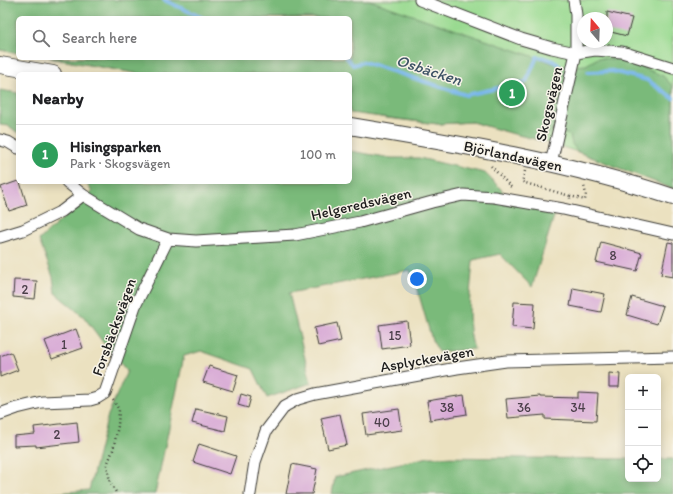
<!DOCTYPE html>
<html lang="en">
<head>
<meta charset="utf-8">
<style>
	:root { --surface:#fff; --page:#f6f6f6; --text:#202124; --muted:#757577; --line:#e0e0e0; --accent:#2563eb }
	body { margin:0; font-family:Itim,sans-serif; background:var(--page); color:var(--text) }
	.controls { position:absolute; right:12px; bottom:12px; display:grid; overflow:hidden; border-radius:6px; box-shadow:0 2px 10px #0003 }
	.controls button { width:36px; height:36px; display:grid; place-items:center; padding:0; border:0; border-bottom:1px solid var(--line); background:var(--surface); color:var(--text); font:20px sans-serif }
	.compass { position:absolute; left:577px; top:12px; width:36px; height:36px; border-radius:50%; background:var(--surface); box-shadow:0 2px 10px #0003; rotate:341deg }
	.you { position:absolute; left:417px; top:279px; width:14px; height:14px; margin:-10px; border:3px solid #fff; border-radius:50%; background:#1a73e8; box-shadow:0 0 0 6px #1a73e833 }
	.badge { display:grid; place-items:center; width:26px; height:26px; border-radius:50%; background:var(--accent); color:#fff; font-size:13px; font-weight:700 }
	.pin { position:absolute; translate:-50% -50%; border:2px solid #fff; box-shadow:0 1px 4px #0006 }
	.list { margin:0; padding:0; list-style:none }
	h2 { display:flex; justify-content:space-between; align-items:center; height:52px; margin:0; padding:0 16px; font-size:17px }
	h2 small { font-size:13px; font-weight:400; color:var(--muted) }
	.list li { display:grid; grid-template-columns:26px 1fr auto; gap:12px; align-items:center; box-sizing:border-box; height:60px; padding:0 16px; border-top:1px solid var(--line) }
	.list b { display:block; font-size:15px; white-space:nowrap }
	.list p { margin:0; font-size:13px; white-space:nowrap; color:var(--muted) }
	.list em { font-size:13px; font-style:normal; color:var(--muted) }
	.icon { flex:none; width:22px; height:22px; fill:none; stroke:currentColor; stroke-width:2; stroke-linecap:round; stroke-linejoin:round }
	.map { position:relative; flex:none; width:673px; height:494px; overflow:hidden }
	.search { position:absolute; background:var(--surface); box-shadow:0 2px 10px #0003; left:16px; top:16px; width:336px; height:44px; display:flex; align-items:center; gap:10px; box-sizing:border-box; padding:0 14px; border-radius:6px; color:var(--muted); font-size:15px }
	.panel { position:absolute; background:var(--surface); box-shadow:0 2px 10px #0003; left:16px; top:72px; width:336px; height:112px; border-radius:6px }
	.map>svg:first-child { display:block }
</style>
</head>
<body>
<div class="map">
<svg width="673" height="494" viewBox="0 0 673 494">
	<rect width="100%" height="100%" fill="#f7f3e8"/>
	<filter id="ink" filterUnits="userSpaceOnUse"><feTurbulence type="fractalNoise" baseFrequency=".025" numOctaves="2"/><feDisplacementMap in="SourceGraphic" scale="8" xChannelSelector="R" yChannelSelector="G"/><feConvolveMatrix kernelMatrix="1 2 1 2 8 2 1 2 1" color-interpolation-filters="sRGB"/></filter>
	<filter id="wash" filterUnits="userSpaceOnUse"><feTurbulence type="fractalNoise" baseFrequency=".012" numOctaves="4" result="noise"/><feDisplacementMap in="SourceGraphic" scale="16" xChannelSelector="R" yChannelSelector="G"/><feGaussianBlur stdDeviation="0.9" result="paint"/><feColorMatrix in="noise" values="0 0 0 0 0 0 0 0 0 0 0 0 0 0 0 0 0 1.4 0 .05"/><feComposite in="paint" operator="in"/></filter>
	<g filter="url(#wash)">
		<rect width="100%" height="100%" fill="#ebe1c0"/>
		<path fill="#99da90" stroke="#5a7b56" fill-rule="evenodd" d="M0 0H673V184L578 152 543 141 472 122 438 124 386 118 350 111V74H142L49 58H350V18H18V53L0 50ZM583 18H607V42H583Z"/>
		<path fill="#7aba7a" stroke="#4b6b4b" d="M0 0H369L564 67 586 65 598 58 624 60 663 76 673 87V189L578 152 572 144 570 135 551 131 543 141 514 134 472 122 438 124 350 113V74H140L49 58H350V18H18V53L0 50Z
			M0 90 18 93V133L9 126 0 125Z
			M350 151 391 158H419L485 173 500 188 510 203 556 210 532 287 500 254 473 260C471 289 465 321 474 349L439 352 432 340 419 295 410 270 289 293 311 383 267 398 253 369 201 351 184 356 155 494H46L89 490 108 415 127 371 108 349 84 317 55 293 53 277 39 240 92 192 86 182H350Z
			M429 457 628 459V479H658V459H673V494H332L335 477Z"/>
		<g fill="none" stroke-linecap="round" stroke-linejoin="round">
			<path stroke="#79b7ec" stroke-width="4" d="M164 0 203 18
				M347 58 353 65 364 62 466 95 526 82 537 57C544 57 556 60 560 67
				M588 72 612 71 647 80 673 98"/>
		</g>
		<g id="blocks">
			<path fill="#d7a7d5" d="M607 12 632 18 627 36 607 31Z
				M18 181 20 182 27 205 9 211 1 187Z
				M601 242 642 253 637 271 596 262Z
				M668 242 673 243V277L661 275Z
				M14 280 37 281 35 299 13 297Z
				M573 288 605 294 601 312 570 306Z
				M632 297 663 306 657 324 627 315Z
				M514 302 535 303 533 329 512 327Z
				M407 321 410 345 382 349 379 325Z
				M337 323 341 341 318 346 314 328Z
				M76 329 83 348 52 359 45 341Z
				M11 352 18 370 0 377V356Z
				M209 366 238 375 233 391 203 382Z
				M609 373 620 374 619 387H609Z
				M578 392 598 393 596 421 545 419V415L508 418 506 399 540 396V397L578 398Z
				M241 394 251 397 248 408 238 405Z
				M464 395 467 414 430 420 427 401Z
				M196 409 228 416 225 431 192 423Z
				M399 409 402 430 366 435 363 414Z
				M340 414 347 445 328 449 321 418Z
				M77 422 79 442 36 447V445L14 446V436L35 434 34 427Z
				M199 444 236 456 230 474 193 462Z
				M292 464 317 469 312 494H286Z"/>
		</g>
	</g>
	<g filter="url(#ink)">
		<use href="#blocks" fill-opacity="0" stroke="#3b3a35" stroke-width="1"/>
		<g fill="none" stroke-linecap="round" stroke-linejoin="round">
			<g stroke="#3b3a35" stroke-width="13">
				<path id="street" d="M420 0 521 39 552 48 576 53 595 50 622 52 673 68
					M0 140 8 142 18 148
					M551 163 576 53V15L574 0
					M67 182 83 195 139 229 168 239 196 241 295 235 360 222 432 202 463 195 494 197 563 209 673 234
					M0 237 23 230 62 211 83 195
					M0 414 17 408 42 402 90 400 97 398 105 393 135 306 168 239
					M250 494 255 462 266 431 285 406 298 399 315 394 457 368 506 361 673 357"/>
			</g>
			<g stroke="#3b3a35" stroke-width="18">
				<path id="secondary" d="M0 65 53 74
					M350 126C459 144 568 162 673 197"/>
			</g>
			<path stroke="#3b3a35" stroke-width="2.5" stroke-dasharray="1 3" stroke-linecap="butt" d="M491 166 511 187
				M525 171 522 182 570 196V199
				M570 196 585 200 586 194 584 186
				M113 400 119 410 118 426 113 450 107 465 110 482 117 494"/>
			<use href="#street" stroke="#fff" stroke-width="11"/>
			<use href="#secondary" stroke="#fff" stroke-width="16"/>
		</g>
	</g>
	<g text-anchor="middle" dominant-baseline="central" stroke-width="3" stroke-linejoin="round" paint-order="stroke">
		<g font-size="13" fill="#4b3f4a">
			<text x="613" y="255">8</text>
			<text x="25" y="289">2</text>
			<text x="395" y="335">15</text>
			<text x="64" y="344">1</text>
			<text x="447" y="407">38</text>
			<text x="524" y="407">36</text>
			<text x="578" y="407">34</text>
			<text x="382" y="422">40</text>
			<text x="57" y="434">2</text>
		</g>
		<g font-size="15" fill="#1c1c1c" stroke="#f7f3e8">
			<text transform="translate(549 104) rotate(-77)">Skogsvägen</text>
			<text transform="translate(513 156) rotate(12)">Björlandavägen</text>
			<text transform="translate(361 204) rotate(-13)">Helgeredsvägen</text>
			<text transform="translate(114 327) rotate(-70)">Forsbäcksvägen</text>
			<text transform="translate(427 359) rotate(-10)">Asplyckevägen</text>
		</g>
		<g font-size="16" font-style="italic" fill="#3d5265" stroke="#f7f3e8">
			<text transform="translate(429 70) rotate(18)">Osbäcken</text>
		</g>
	</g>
</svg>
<div class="controls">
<button>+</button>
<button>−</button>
<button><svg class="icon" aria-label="locate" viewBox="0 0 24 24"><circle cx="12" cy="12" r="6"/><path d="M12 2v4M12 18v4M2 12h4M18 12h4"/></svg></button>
</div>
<svg class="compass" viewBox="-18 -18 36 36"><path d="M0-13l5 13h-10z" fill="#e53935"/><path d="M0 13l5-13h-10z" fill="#757577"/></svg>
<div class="you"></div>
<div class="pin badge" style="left:512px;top:93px;background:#2e9e5b">1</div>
<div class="search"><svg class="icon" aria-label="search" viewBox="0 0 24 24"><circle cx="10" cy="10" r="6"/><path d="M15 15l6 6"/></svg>Search here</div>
<section class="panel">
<h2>Nearby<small></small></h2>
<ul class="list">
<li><span class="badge" style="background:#2e9e5b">1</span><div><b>Hisingsparken</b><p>Park · Skogsvägen</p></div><em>100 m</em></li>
</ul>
</section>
</div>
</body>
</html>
